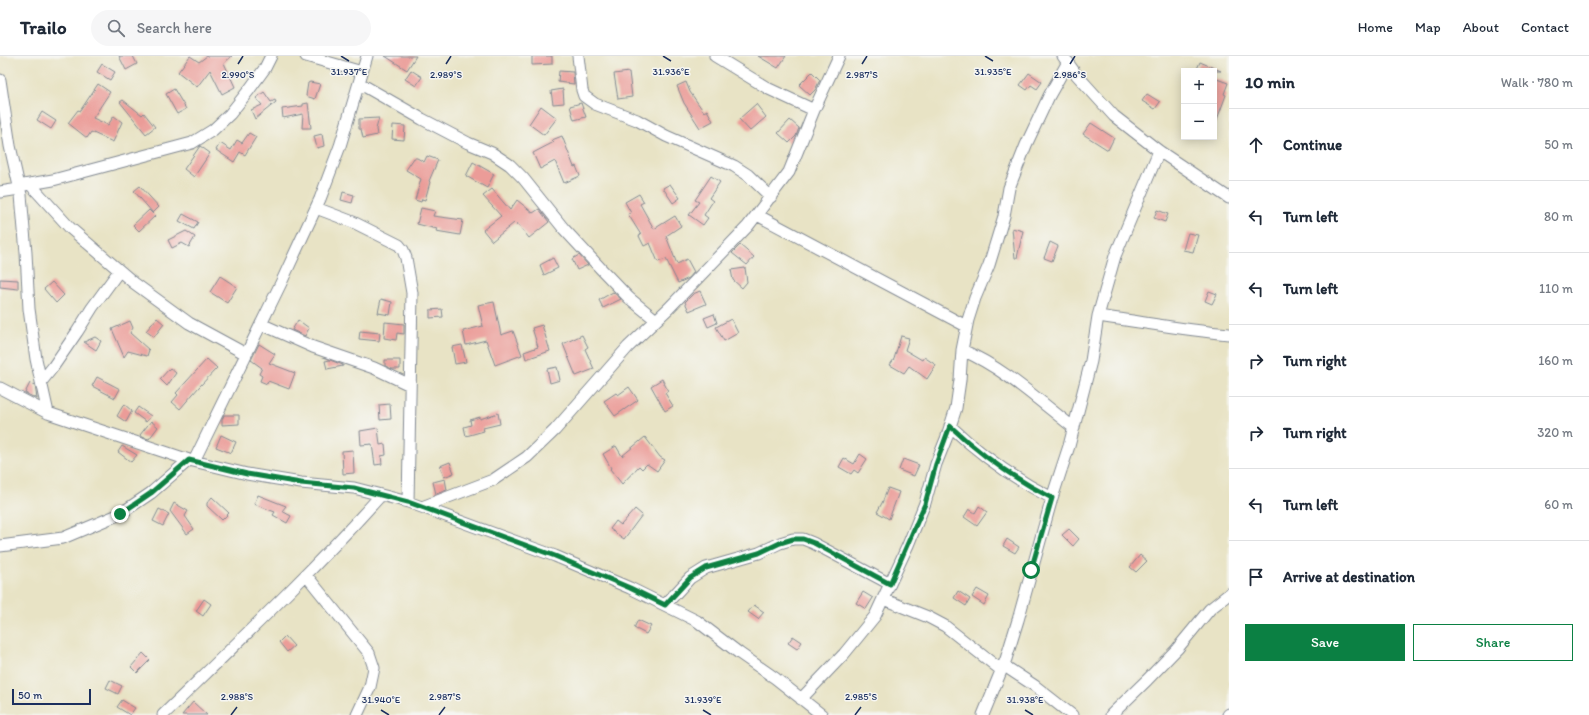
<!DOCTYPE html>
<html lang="en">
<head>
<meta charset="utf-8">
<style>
	:root { --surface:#fff; --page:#f6f6f7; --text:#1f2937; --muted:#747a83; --line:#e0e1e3; --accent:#0b8043 }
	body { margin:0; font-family:Itim,sans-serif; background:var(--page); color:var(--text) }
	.controls { position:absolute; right:12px; top:12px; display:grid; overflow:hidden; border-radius:0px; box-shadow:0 2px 10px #0003 }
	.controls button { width:36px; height:36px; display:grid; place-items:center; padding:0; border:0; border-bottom:1px solid var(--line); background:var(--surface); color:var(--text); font:20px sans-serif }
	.scale { position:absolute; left:12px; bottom:10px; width:79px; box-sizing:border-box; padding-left:4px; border:2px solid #1b2f5e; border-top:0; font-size:11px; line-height:14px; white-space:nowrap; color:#1b2f5e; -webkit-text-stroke:3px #f6f6f2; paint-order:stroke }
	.stop { position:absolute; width:12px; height:12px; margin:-9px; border:3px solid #0b8043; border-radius:50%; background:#fff }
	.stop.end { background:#0b8043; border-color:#fff; box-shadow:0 1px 4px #0008 }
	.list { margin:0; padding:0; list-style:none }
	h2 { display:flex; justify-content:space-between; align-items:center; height:52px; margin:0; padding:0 16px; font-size:17px }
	h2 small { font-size:13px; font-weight:400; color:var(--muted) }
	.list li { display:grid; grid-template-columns:26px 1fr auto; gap:12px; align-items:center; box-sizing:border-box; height:72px; padding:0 16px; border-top:1px solid var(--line) }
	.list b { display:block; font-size:15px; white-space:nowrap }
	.list em { font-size:13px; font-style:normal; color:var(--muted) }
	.actions { display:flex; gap:8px; padding:12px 16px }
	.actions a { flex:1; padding:9px 0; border:1px solid var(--accent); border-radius:0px; text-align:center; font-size:14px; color:var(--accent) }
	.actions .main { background:var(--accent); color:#fff }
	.icon { flex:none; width:22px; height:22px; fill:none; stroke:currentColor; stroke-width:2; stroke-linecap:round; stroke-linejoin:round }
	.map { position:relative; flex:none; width:1229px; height:659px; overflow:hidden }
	header { display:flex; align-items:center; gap:24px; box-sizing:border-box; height:56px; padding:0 20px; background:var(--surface); border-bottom:1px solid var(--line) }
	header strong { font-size:19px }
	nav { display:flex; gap:22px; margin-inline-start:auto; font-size:14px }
	.search { width:280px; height:36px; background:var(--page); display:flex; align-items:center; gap:10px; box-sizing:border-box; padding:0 14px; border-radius:22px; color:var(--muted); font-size:15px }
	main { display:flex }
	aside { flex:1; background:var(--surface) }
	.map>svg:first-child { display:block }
</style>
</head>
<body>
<header>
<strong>Trailo</strong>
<div class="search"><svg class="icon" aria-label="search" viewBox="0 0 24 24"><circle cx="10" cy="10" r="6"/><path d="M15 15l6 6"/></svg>Search here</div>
<nav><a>Home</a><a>Map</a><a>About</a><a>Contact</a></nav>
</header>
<main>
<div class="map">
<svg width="1229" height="659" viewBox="0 0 1229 659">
	<rect width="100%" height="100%" fill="#f6f6f2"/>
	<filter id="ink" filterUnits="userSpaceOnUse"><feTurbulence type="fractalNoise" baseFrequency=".025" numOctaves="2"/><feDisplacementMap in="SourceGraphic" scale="8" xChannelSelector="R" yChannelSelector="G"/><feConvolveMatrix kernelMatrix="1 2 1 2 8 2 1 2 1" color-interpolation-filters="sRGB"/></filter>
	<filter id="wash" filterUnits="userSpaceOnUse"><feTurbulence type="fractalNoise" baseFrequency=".012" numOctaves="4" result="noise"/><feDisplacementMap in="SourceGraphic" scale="16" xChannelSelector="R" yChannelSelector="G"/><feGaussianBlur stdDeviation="0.9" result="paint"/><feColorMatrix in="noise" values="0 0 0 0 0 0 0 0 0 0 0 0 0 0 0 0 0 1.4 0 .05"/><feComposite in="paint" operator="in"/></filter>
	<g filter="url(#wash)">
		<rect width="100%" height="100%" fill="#e8e3c5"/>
		<g id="blocks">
			<path fill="#eb9c98" d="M119 0H133L137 8 126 14Z
				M190 0 199 6 207 0H232L224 7 235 31 222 38 210 14 197 31 178 16Z
				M385 0H416L407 14Z
				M532 0H552V8L532 9Z
				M758 0H786L778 12Z
				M1200 6 1221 15H1196Z
				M102 8 115 16 110 24 97 16Z
				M411 14 422 21 416 30 405 23Z
				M559 15 573 16 574 28 558 26Z
				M629 16 632 41 618 43 614 18Z
				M812 16 820 24 815 34 810 39 799 29Z
				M1029 17 1042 26 1037 33 1031 29 1027 34 1020 29Z
				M1214 22 1228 27 1224 38 1226 39 1215 69H1214Z
				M310 26 320 28 315 43 306 40 308 27Z
				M686 26 690 36 704 56 707 54 713 65 700 72 684 47 677 30Z
				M98 28 110 36 93 62 108 69 114 60 122 66 113 86 91 76 87 82 68 67 78 54 80 55Z
				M174 33 186 53 177 58 166 38Z
				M563 33 564 47 553 48 551 35Z
				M264 36 271 46 275 44 276 46 255 63 251 54 262 49 256 42Z
				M1147 38 1160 46 1155 53 1142 45Z
				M123 44 142 59 144 57 155 71 146 78 120 46Z
				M308 47 311 72H302L303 58 283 62 282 53 303 50V48Z
				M581 47 586 61 574 64 570 50Z
				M756 48 766 61 750 75 739 63Z
				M541 50 557 62 544 79 529 68Z
				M42 56 56 65 51 73 37 64Z
				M379 62 376 73 377 79 363 82 361 73H359V63Z
				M790 64 799 72 796 80 789 87 778 77Z
				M1091 67 1114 82 1108 94 1083 78Z
				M393 69 405 70 404 84 392 83Z
				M249 77 256 81 245 99 240 96 234 106 216 94 220 87 231 94 237 84 242 87Z
				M322 78 324 90 317 92 314 80Z
				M562 80 574 111 576 110 580 120 564 127 555 105 540 113 533 97 554 86 552 84Z
				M200 90 210 97 194 121 184 113Z
				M427 100 438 104 429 125 430 126 425 144 422 143 421 146 415 144 421 123 406 114 414 102H417L424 106Z
				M473 106 494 118 487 132 466 120Z
				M711 120 720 126 709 142 713 145 704 159 708 162 703 169 689 159 699 146 695 144Z
				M670 128 680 142 673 147 663 132Z
				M140 130 159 151 153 157 134 135Z
				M492 133 510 154 517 144 533 157 539 153 549 166 529 182 517 167 516 169 514 167 492 185 483 174 501 160 483 140Z
				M343 136 354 139 352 147 341 144Z
				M639 138 644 146 640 148 654 173 675 160 681 170 666 180 677 208 687 203 694 216 689 222 678 227 666 203 658 206 650 187 644 190 639 180 641 179 628 158 631 157 625 146Z
				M421 152 435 155 433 160 463 164 460 179 436 175 437 173 417 168Z
				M149 154 155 160 139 175 133 169Z
				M1157 154 1168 158 1165 166 1154 162Z
				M183 158 198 166 194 173 179 165Z
				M1012 172 1023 175 1017 202H1015Z
				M186 175 195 181 189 191 182 187 172 192 168 184Z
				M1188 177 1198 179 1193 196 1183 194Z
				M1050 186 1058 190 1052 205 1044 202Z
				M740 189 754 201 747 209 732 197Z
				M579 199 588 209 577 214 572 203Z
				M553 202 558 212 544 219 540 209Z
				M745 212 747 226 742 232 733 224 731 214Z
				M220 220 237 231 227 247 210 236Z
				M0 223 18 224V233L0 231Z
				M52 226 64 239 56 247 44 233Z
				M700 235 706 248 689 255 685 246 693 238Z
				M1209 235 1217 238 1212 248 1205 245Z
				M613 236 621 243 603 252 599 244Z
				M381 243 392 246 390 259 378 257Z
				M494 246 501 279 513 275 522 299 495 309 486 284 466 289 463 275 483 270 478 249Z
				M442 253 443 261 430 262V254Z
				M714 258 717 267 708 271 704 262Z
				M157 262 164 268 154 281 146 275Z
				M731 263 738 277 724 285 716 271Z
				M298 264 309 272 305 280 292 274Z
				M130 265 133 272 130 277 149 294 147 300 128 295 124 301 112 273Z
				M385 266 404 268V278L397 277 396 284 384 282Z
				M542 269 550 295 526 303 524 296 538 291 532 272Z
				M360 275 380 277 379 285 359 283Z
				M582 279 588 291 585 293 594 313 576 320 563 288Z
				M901 280 909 282 905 294 922 304 924 301 936 309 927 323 909 310 904 317 890 309 894 303Z
				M95 281 101 285 96 294 84 286Z
				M259 288 275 298 269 307 295 317 289 333 268 325 267 328 260 325 262 320 259 318 262 312 251 304Z
				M462 289 466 306 455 308 452 291Z
				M207 303 217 312 199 331 180 353 172 346 178 339 176 337Z
				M330 304 343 309V310L327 313 325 305Z
				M385 304H400V313H392L385 310Z
				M557 311 560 324 550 327 547 313Z
				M170 312 176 317 167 330 160 323Z
				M97 321 120 333 115 342 92 330Z
				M662 323 668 335 665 337 673 350 665 355 651 330Z
				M30 327 35 329 37 343 25 337Z
				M629 331 638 344 615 360 604 345 616 337 618 339Z
				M124 348 132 355 126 366 117 360Z
				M390 348 391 363 380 364 379 349Z
				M138 351 151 360 146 366 134 357Z
				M498 357 500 368 483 372 484 375 466 380 464 371 471 369 470 364 480 361V363Z
				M224 359H239V368L222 369V364Z
				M151 365 158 371 149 383 141 381 140 379Z
				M378 372 380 389 385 388 386 399 381 400 382 408 375 409 372 388 361 389 360 375Z
				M221 379 236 386 231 397 216 391Z
				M645 381 660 401 665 404 657 415 647 408 642 413 639 410 622 428 610 413 611 412 603 398 616 390 622 400Z
				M122 390 137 399 131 406 118 396Z
				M353 394 354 417 343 418 342 395Z
				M860 398 867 403 858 417 854 414 851 418 839 411 844 402 854 408Z
				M903 403 919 409 914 420 899 414Z
				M450 406 454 417 444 421 440 410Z
				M445 423 447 434 436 438 433 426Z
				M888 432 899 436 889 463 877 456 882 447Z
				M258 439 286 450 282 455 291 460 287 467 273 459 275 456 254 448Z
				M212 441 229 457 222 464 207 450V447Z
				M174 447 188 455 185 460 194 473 187 478 170 455Z
				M979 450 987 456 977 470 964 461 969 453 975 457Z
				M159 453 169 458 163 470 153 465Z
				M635 453 642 459 624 483 610 473 616 465 621 469Z
				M1069 473 1079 483 1073 490 1062 479Z
				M1007 483 1019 491 1015 497 1003 490Z
				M1140 499 1147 505 1136 516 1130 511Z
				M977 533 989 540 984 549 972 541Z
				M958 535 970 543 966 550 954 542Z
				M863 536 873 542 866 553 856 547Z
				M204 543 211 548 203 560 196 555Z
				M754 549 764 556 758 563 748 556Z
				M638 564 651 570 646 578 634 572Z
				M285 580 294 590 287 596 279 586Z
				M793 580 802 586 797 593 788 587Z
				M143 597 150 604 137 617 131 611Z
				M110 624 122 630 118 638 106 632Z
				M122 644 135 652 130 659 117 651Z
				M193 646 207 659H182Z"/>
		</g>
	</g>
	<g filter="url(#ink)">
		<use href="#blocks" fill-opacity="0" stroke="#828992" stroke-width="1"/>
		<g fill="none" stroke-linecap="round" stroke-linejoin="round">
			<g stroke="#828992" stroke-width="13">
				<path id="street" d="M306 0 362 16
					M578 0 582 34 584 40 595 48 637 64 666 80 734 110 748 119 771 141
					M715 0 769 33 814 54
					M1063 0 1075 17 1114 60 1159 95 1229 142
					M0 24 10 90 21 139 26 197 29 253 36 303 48 357
					M359 27 422 63 468 87 492 97 510 109 523 122 564 173 603 215 629 242 656 264
					M30 128 70 172 134 227 189 267 246 298
					M18 130 53 124 192 87 213 74 230 58 249 34 265 12 271 0
					M0 136 19 133
					M316 152 353 166 399 189 403 194 406 202 412 237 408 446
					M757 159 966 270
					M1098 260C1142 266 1185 274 1229 278
					M261 268 313 291 374 312 410 329
					M962 294C1004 312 1038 344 1074 372
					M41 326 53 311 77 276 92 252 119 215
					M0 332 48 357 189 404 247 418 301 427 354 432 408 446 555 500 630 532 697 565 739 597 775 622 822 659
					M950 370C981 399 1014 423 1052 442
					M194 405 281 227 320 143 340 90 367 0
					M422 451 493 424 527 401 555 374 628 291 669 252 748 170 789 116 814 54 839 0
					M0 490 63 482 120 458 151 437 189 404
					M306 519 369 597 374 612 370 631 357 659
					M883 543 928 561 945 570 1001 614
					M665 549 690 522 706 512 759 497 780 487 793 483H803L813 487 890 528
					M1003 609 1035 630 1072 659
					M801 643 844 598 875 560 908 489 925 447 936 408 946 383 956 352 960 324 962 294 968 264 975 242 989 209 1004 160 1009 132 1026 89 1049 40 1068 6
					M163 659C237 587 312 516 381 439
					M983 659 1006 603 1018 564 1052 442 1069 390 1091 305 1098 260 1115 200 1159 95
					M1111 659 1147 624 1177 593 1210 553 1229 538
					M1228 659 1229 658"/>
			</g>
			<use href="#street" stroke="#fff" stroke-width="11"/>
		</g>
	</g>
	<g fill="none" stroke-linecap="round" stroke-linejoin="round" filter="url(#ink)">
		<path stroke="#0b8043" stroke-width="5" d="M120 458 151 437 189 404 247 418 301 427 354 432 408 446 555 500 630 532 665 549 690 522 706 512 759 497 780 487 793 483H803L814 487 890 528 925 448 936 408 950 370C981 399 1014 423 1052 442L1031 514"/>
	</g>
	<path fill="none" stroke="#1b2f5e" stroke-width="1.5" d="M341 0 349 5M663 0 671 5M985 0 993 5M238 8 243 0M446 8 451 0M862 8 867 0M1070 8 1075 0M381 654 389 659M703 654 711 659M1025 654 1033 659M231 659 237 651M439 659 445 651M855 659 861 651"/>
	<g font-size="10" text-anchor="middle" fill="#1b2f5e" stroke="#f6f6f2" stroke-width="3" stroke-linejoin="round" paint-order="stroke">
		<text x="349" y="19">31.937°E</text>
		<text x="671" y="19">31.936°E</text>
		<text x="993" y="19">31.935°E</text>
		<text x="446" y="22">2.989°S</text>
		<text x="862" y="22">2.987°S</text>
		<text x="1070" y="22">2.986°S</text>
		<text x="238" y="22">2.990°S</text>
		<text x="237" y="644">2.988°S</text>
		<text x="445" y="644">2.987°S</text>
		<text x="861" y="644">2.985°S</text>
		<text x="381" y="647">31.940°E</text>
		<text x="703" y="647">31.939°E</text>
		<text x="1025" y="647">31.938°E</text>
	</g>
</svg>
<div class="controls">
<button>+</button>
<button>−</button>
</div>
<div class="scale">50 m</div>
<div class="stop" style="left:1031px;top:514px"></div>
<div class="stop end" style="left:120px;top:458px"></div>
</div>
<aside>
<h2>10 min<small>Walk · 780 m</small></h2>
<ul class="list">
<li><svg class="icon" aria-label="ahead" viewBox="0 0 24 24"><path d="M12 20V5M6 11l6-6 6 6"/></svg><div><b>Continue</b></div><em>50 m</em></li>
<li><svg class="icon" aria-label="left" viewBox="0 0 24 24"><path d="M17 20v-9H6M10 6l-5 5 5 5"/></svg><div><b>Turn left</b></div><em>80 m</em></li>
<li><svg class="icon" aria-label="left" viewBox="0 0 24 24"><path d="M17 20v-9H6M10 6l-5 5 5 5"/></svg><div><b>Turn left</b></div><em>110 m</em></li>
<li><svg class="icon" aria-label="right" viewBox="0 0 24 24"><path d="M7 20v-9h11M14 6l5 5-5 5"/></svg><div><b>Turn right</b></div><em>160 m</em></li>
<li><svg class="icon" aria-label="right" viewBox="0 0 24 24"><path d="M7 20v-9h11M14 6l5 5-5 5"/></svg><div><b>Turn right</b></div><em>320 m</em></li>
<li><svg class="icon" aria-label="left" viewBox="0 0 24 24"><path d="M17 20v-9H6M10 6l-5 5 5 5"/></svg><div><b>Turn left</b></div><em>60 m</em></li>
<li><svg class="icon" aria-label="arrive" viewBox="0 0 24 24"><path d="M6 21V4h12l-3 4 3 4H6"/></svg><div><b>Arrive at destination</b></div></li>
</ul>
<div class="actions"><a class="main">Save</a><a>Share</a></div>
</aside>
</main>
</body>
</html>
